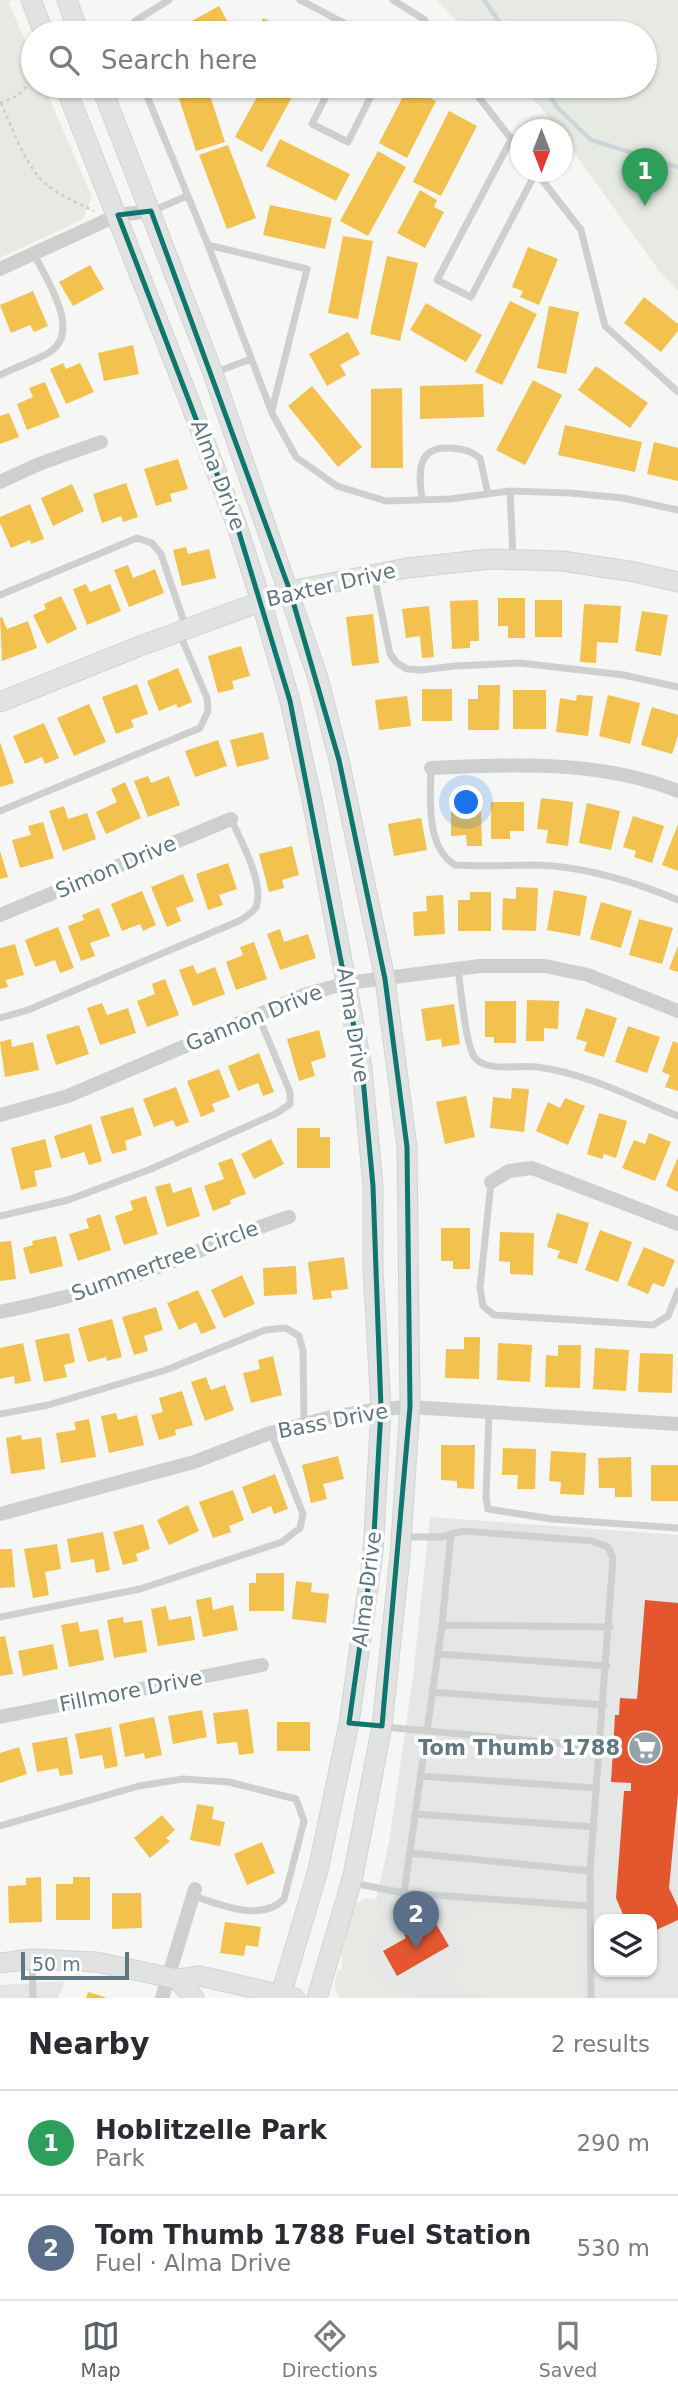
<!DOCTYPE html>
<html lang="en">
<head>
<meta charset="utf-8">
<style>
	:root { --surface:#fff; --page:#f7f7f7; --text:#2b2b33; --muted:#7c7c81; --line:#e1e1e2; --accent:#5a6169 }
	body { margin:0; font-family:"DejaVu Sans",sans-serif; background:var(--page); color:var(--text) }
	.controls { position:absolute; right:21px; bottom:21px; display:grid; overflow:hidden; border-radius:14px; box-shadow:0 2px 5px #0004 }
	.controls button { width:63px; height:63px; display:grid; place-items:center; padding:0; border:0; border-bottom:2px solid var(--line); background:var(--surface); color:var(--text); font:35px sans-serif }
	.compass { position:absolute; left:510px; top:119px; width:63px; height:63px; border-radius:50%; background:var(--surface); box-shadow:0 2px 5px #0004; rotate:180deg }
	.scale { position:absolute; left:21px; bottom:18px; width:108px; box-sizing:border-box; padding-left:7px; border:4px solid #607681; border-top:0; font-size:19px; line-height:24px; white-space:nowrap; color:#607681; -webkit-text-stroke:5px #fff; paint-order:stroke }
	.you { position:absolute; left:467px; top:803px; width:24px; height:24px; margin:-18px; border:5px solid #fff; border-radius:50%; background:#1a73e8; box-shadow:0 0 0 10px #1a73e833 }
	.badge { display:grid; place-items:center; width:46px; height:46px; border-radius:50%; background:var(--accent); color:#fff; font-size:23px; font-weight:700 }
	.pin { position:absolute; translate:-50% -58px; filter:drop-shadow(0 2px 4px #0008) }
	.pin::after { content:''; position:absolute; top:37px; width:24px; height:21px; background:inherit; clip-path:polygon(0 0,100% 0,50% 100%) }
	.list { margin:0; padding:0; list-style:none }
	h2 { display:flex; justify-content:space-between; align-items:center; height:91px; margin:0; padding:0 28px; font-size:30px }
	h2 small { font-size:23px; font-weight:400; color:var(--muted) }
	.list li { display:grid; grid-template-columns:46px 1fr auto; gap:21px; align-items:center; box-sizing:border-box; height:105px; padding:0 28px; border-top:2px solid var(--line) }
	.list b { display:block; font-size:26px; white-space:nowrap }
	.list p { margin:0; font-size:23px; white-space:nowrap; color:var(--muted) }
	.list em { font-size:23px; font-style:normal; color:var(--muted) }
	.icon { flex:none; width:38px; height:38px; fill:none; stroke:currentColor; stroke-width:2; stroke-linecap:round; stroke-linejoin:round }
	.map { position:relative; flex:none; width:678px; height:1998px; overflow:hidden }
	.search { position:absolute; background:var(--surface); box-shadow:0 2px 5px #0004; left:21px; right:21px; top:21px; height:77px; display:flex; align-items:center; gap:18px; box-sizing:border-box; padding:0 24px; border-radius:38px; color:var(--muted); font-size:26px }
	.sheet { height:301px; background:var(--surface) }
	nav { display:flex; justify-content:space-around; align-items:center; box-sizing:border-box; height:98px; border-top:2px solid var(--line); background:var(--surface); font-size:19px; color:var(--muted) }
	nav a { display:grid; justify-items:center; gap:4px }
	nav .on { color:var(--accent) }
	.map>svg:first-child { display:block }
</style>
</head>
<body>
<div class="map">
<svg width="678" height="1998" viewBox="0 0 678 1998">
	<rect width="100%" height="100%" fill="#f6f6f5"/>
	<path fill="#e5e7e6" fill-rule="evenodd" d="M430 1517 678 1535V1998H399L367 1976 370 1928 389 1842 413 1677ZM599 1919H652V1972H599Z
		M65 1981 58 1998H0V1985Z"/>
	<path fill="#e6eae3" d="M0 0H12L9 3 33 60V86H44L92 197 83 219 0 258Z
		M437 0H678V291L662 275 563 137 562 130 557 129 540 106 520 86H645V33H469Z
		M365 1898 385 1901 369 1960 380 1985 421 1998H340C332 1989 335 1980 338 1970L342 1969V1951L355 1904Z
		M468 1905 569 1913 577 1919 580 1998H490L454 1987 461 1949 445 1910 446 1908 452 1918 468 1915 465 1907Z"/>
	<path fill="#f2c14e" d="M219 6 234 33H170Z
		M263 18 296 33H256Z
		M175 86H207L225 142 196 151Z
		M263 86H298L262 152 235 137Z
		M408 87 436 101 407 158 379 143Z
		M449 111 477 126 441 196 413 182Z
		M280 139 350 174 336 201 266 166Z
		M228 145 256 218 227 229 199 155Z
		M378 151 406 167 368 236 340 221Z
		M420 190 437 200 434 207 444 212 425 248 397 233Z
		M270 205 332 218 325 249 263 235Z
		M343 236 373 241 358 319 328 313Z
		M528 247 558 259 539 305 520 297 523 291 512 287Z
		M387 256 418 263 400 341 370 334Z
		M90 265 104 289 73 306 59 282Z
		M33 291 48 326 34 332 30 325 11 333 0 305Z
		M644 297 678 324V331L661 352 624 323Z
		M510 301 537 314 502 385 475 372Z
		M426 303 482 335 466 362 410 330Z
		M549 306 579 312 566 374 537 368Z
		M348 332 360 354 340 365 346 375 327 386 309 354Z
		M133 345 139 374 104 381 98 353Z
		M63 363 66 369 80 363 94 392 66 404 50 369Z
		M596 366 648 403 630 428 578 390Z
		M533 380 562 395 525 465 496 450Z
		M45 382 60 417 27 430 17 404 33 397 29 388Z
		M483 384 484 417 420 419V386Z
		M312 386 362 447 338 467 288 406Z
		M402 388 403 468H371V389Z
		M9 413 19 437 0 444V416Z
		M565 425 642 442 635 472 558 455Z
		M654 442 678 448V481L647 474Z
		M178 459 188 489 170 494 172 501 156 506 144 469Z
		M126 483 138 517 123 522 121 516 102 523 93 494Z
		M72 484 84 511 53 526 41 498Z
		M30 504 44 539 31 544 30 540 11 548 0 523V517Z
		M186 547 188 554 209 549 216 578 182 586 173 550Z
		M128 565 133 578 155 569 164 593 129 607 114 570Z
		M86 584 90 592 110 584 121 611 87 625 73 589Z
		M61 596 77 629 47 644 33 615 46 609 44 604Z
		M498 598H525V638H508V626H498Z
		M478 600 479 641H470V648L452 649 450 601Z
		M535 600H562V637H535Z
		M584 604 621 606 618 643 597 642 596 663 580 662Z
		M429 606 434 657 422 658 420 636 406 638 402 609Z
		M642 611 668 615 661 656 635 651Z
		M373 614 379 663 352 666 346 617Z
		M2 617 7 629 28 621 37 648 2 661 0 618Z
		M241 646 250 676 232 681 234 689 218 693 208 656Z
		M178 668 192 702 178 708 176 704 159 711 147 681Z
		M137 684 148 714 131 720 134 727 116 734 102 697Z
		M478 685H500L499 730H468V699H478Z
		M422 689H452V721H422Z
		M513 690H546V729H513Z
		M577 695 593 696 588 736 556 732 560 698 576 701Z
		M608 695 640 703 630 744 599 736Z
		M407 696 411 726 379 730 375 700Z
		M89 704 106 742 74 756 57 718Z
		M652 707 678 715V735L672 754 641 745Z
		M44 723 59 758 45 764 42 757 25 764 13 736Z
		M263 732 269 759 237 767 230 740Z
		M218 740 227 766 195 777 185 751Z
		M0 742 14 783 0 787Z
		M148 776 151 783 169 776 180 805 148 817 134 781Z
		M125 782 141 818 106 834 96 812 117 802 111 789Z
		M541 798 573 802 568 846 546 843 548 830 537 829Z
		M491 802H524V831H510V839H491Z
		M587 803 620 811 611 850 579 843Z
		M64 806 68 819 87 813 96 839 63 851 49 811Z
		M481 811 482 846H467L466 835 451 836V812Z
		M633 816 664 826 652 863 634 857 636 851 623 847Z
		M421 818 427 850 394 856 388 824Z
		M43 822 54 858 20 868 12 840 31 835 28 826Z
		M678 824V871L662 865Z
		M292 846 299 875 282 880 284 888 269 892 259 854Z
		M0 851 8 877 0 879Z
		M228 863 237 889 219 895 223 905 208 910 196 874Z
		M183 874 194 901 176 908 181 921 167 927 151 887Z
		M516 887 538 888 536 931 502 930 503 898 516 899Z
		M554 890 587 896 580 936 547 930Z
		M142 891 156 925 143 931 140 924 122 931 111 904Z
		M470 892H491V931H458V900H470Z
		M443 895 445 934 414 936 413 912 427 911 426 896Z
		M601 902 632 911 621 948 590 939Z
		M99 908 110 936 90 943 95 956 81 961 68 926 84 920 82 915Z
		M639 919 673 928 662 964 629 955Z
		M58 927 74 968 60 973 55 960 35 967 25 940Z
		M280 929 284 942 308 934 316 958 280 970 267 934Z
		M254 942 267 979 236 990 226 962 243 955 240 947Z
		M15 944 24 975 6 980 8 987 0 989V948Z
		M678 946V972L669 969Z
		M193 965 197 974 215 967 225 994 193 1006 179 970Z
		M165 979 179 1015 147 1027 137 1001 155 994 152 984Z
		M527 1000 559 1001 558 1029 544 1028V1041H526Z
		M485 1001H516V1043H494V1037H485Z
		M102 1003 107 1015 128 1008 136 1033 100 1045 87 1008Z
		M454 1004 460 1044 442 1047 441 1039 426 1041 421 1009Z
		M586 1008 617 1018 604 1057 584 1051 587 1042 576 1039Z
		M79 1025 89 1054 56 1065 46 1035Z
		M628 1026 660 1037 647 1073 615 1062Z
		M319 1030 326 1057 311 1062 315 1076 299 1081 287 1039Z
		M11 1039 12 1047 33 1042 39 1070 5 1077 0 1042Z
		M673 1041 678 1043V1091L665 1087 670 1075 662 1072Z
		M259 1053 274 1092 263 1096 258 1083 238 1091 228 1066Z
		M219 1069 230 1097 212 1104 215 1111 201 1117 187 1081Z
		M176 1087 189 1122 176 1127 173 1120 154 1127 143 1099Z
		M512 1088 529 1089 524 1132 490 1128 493 1097 511 1099Z
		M466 1096 475 1137 445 1144 436 1102Z
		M565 1098 585 1106 568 1145 536 1131 548 1102 560 1108Z
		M133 1107 142 1135 125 1141 127 1150 112 1154 100 1117Z
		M599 1113 627 1121 616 1158 604 1154 602 1159 587 1154Z
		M91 1124 102 1161 89 1165 84 1152 61 1159 54 1136Z
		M297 1128H320V1137H330V1168H297Z
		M649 1133 671 1142 655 1181 622 1168 634 1140 645 1144Z
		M45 1139 52 1167 34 1171 37 1186 21 1190 11 1148Z
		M271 1139 284 1164 254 1179 241 1154Z
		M678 1157V1192L666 1186Z
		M232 1158 246 1194 230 1200 231 1204 213 1211 204 1186 224 1179 218 1163Z
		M170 1183 173 1193 191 1187 200 1216 167 1227 155 1187Z
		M146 1196 158 1234 124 1245 115 1216 133 1210 130 1201Z
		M557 1213 589 1223 577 1264 557 1258 560 1251 547 1247Z
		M100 1214 111 1250 78 1261 69 1234 89 1228 86 1219Z
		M441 1228H470V1269H453V1261H441Z
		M600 1230 632 1242 618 1282 585 1270Z
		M500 1232 534 1233 533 1275 510 1274V1262L499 1261Z
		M56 1236 63 1266 30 1274 23 1248 33 1245 32 1241Z
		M11 1241 16 1279 0 1281V1242Z
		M644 1247 675 1260 664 1287 653 1283 648 1294 627 1285Z
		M344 1257 348 1289 331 1291 332 1298 313 1300 308 1262Z
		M296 1266 297 1294 264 1296 263 1268Z
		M242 1275 255 1304 224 1318 211 1290Z
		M198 1290 216 1328 201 1334 196 1322 179 1330 167 1303Z
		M156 1307 163 1330 144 1336 148 1351 134 1355 122 1317Z
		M112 1319 122 1357 107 1361 106 1357 88 1362 78 1328Z
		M69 1333 75 1362 64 1365 67 1377 44 1382 35 1340Z
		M464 1337H480L479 1379 445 1378 446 1349H464Z
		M23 1343 31 1381 15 1384 14 1376 0 1379V1348Z
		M498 1343 532 1345 530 1382 497 1380Z
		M558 1345H581L580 1388 545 1387 546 1355 558 1356Z
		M595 1348 629 1350 626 1391 593 1389Z
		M640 1353 673 1354 672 1393 638 1392Z
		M273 1356 282 1395 251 1403 243 1373 260 1369 258 1360Z
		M206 1377 211 1390 225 1385 234 1410 205 1421 191 1382Z
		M182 1391 193 1425 175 1430 176 1435 159 1440 151 1415 163 1412 159 1398Z
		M116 1413 118 1420 137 1415 144 1445 109 1453 101 1416Z
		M89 1419 96 1457 61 1463 56 1433 76 1430 74 1422Z
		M21 1435 22 1440 41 1437 45 1469 11 1474 6 1438Z
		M441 1445H475L474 1489 457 1488V1481L441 1480Z
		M503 1448 536 1449 535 1489H517L518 1475H502Z
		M551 1451 586 1453 584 1495 560 1494 561 1482 549 1481Z
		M338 1456 344 1479 323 1484 327 1499 311 1503 302 1465Z
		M631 1457 632 1497H615V1488H599L598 1458Z
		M651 1465H678V1501H651Z
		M275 1474 288 1509 274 1514 271 1506 252 1514 242 1487Z
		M233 1490 244 1520 229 1526 231 1532 213 1538 199 1502Z
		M188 1505 199 1531 169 1545 157 1520Z
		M143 1524 150 1549 136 1554 138 1561 123 1565 113 1532Z
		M103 1532 110 1570 96 1573 94 1559 71 1563 67 1539Z
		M57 1544 61 1569 45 1572 49 1595 33 1598 24 1549Z
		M0 1549H12L15 1587 0 1588Z
		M256 1573H284V1611H249V1583H256Z
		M296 1581 312 1583 311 1592 329 1594 326 1623 292 1619Z
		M211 1597 213 1610 233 1605 238 1630 203 1637 196 1600Z
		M166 1606 169 1620 191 1616 195 1640 158 1646 151 1609Z
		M123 1617 124 1623 142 1620 147 1652 114 1658 107 1620Z
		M78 1622 80 1632 98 1629 104 1660 69 1667 61 1625Z
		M5 1636 13 1674 0 1676V1637Z
		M53 1644 58 1669 23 1676 18 1651Z
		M248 1709 254 1753 239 1755 237 1742 217 1744 213 1713Z
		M202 1710 207 1737 173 1744 168 1716Z
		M154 1717 162 1755 145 1759 144 1753 125 1757 119 1724Z
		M277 1722H310V1751H277Z
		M111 1727 118 1766 105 1769 102 1755 80 1759 75 1734Z
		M67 1737 73 1774 60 1776 58 1768 37 1772 32 1743Z
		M19 1747 27 1774 0 1783V1753Z
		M197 1804 214 1807 212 1819 225 1822 220 1846 190 1840Z
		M162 1815 175 1830 166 1838 170 1841 150 1858 134 1838Z
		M262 1842 275 1873 247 1885 234 1854Z
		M41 1877 42 1922 9 1923 8 1886 26 1885V1878Z
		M73 1877H90V1920H56V1884H73Z
		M112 1893H141L142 1928 112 1929Z
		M225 1922 261 1927 258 1947 246 1945 244 1956 220 1953Z
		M88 1992 105 1997V1998H86Z"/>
	<path fill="#e4572e" d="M645 1600 678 1603V1794L669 1888 678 1907V1920L652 1932V1919H625L616 1898 624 1791H631V1783L611 1782 615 1715H619L620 1698 637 1699Z
		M435 1922 449 1946 397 1976 383 1951 406 1938 404 1935 411 1930 414 1935Z"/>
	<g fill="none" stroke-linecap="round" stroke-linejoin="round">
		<path stroke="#cdd7d9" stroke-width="4.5" d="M484 0 507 33
			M543 86 557 107 591 140 678 167"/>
		<g stroke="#d2d3d3" stroke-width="21">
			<path id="secondary" d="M31 0 44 33
				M67 0 79 33
				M65 86 184 387 238 529 261 601 290 701 312 800 362 1068 373 1186V1269L381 1409 373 1553 349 1723 318 1870 280 1998
				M101 86 213 373 318 678 339 760 385 979 407 1147 410 1407 400 1556 382 1726 353 1876 317 1998
				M0 702 140 646 290 591 407 568 490 559 562 561 635 572 678 582
				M0 1963 32 1959 96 1962 177 1979 200 1976 295 1998
				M177 1979 194 1998"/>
		</g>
		<path stroke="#cccdcd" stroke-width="2.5" stroke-dasharray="3.5 3.5" stroke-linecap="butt" d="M0 103 17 96 33 80
			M1 103C12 127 26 168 46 184 59 195 78 203 94 211"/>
		<path stroke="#ced0d0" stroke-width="7" d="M300 0 363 33
			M393 0 425 20 429 33
			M126 33 135 21 169 0
			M143 86 208 245 272 413 296 457 337 486 386 501 450 499 510 491 570 493 623 498 678 510
			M331 86 312 124 348 142 376 86
			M470 86 520 150
			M512 138 437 280 471 297 536 172
			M536 172 581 230 605 326 678 392
			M152 211 187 196
			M208 245 307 269 272 410
			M216 372 251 359
			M0 375C16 367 35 361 50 352 82 331 46 279 34 254
			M510 491 513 557
			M422 500C419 475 415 446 450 448 463 449 469 450 480 458L488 494
			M374 575 390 654 397 663 407 669 421 670 455 666 520 663 624 675 678 687
			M0 595 137 538 152 543 161 554 186 628
			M431 768C430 798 426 848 455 865 482 867 510 865 537 865 586 867 633 881 678 900
			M0 811 200 728 208 711 207 698 179 632
			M458 969C461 987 465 1045 475 1058 488 1073 520 1064 537 1067 586 1073 633 1098 678 1116
			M0 1018 28 1010 239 921C245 917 253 913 256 907 265 885 241 840 231 819
			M491 1182 480 1288 483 1306 494 1315 653 1325 668 1316 678 1291
			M0 1216 68 1200 151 1169 277 1113 290 1104V1092L258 1015
			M489 1412 486 1498 488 1509 552 1519 678 1528
			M0 1414 48 1405 166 1370 265 1330 286 1328 299 1336 303 1351 304 1423
			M403 1537H441L463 1531 592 1541 608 1547 613 1558 590 1871 591 1998
			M0 1617 140 1589 282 1542 300 1528 303 1514 271 1433
			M442 1625 610 1627
			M438 1654 607 1666
			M432 1692 604 1705
			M385 1727 600 1747
			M420 1776 597 1788
			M415 1814 594 1827
			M0 1826 139 1786 183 1779 229 1782 296 1799 304 1821 284 1899C261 1923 220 1904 193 1896
			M410 1853 590 1871
			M353 1883 404 1893 589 1906
			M404 1893 442 1625 451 1535
			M32 1960 33 1998"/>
		<path stroke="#ced0d0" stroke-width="14" d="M0 269 118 215 151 211
			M0 482 39 464 101 442
			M431 768C513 764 600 760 678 791
			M0 915 231 819
			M0 1115 68 1096 307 994 347 983 480 966H545L588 975 678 1011
			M491 1182 509 1171 532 1168 678 1224
			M0 1312C38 1304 77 1295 114 1283 173 1264 229 1236 289 1217
			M0 1514 194 1462 270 1433 331 1417 381 1409 410 1407 678 1424
			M0 1717 262 1665
			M162 1998 195 1889"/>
		<use href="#secondary" stroke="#e1e2e2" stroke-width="19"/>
	</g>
	<path fill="none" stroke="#0f766e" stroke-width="5" stroke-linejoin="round" d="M151 211 290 591 339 760 385 979 407 1147 410 1407 382 1726 349 1723 373 1553 381 1409 373 1186 362 1068 290 701 238 529 118 215Z"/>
	<defs>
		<g id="supermarket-disc" transform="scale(1.75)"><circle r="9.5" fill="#94a3aa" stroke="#fff"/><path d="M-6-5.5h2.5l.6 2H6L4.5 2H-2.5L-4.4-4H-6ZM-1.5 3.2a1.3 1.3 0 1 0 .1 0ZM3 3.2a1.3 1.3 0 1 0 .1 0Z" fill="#fff"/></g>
	</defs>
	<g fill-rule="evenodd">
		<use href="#supermarket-disc" x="645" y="1748"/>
	</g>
	<g text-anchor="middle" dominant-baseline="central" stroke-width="7" stroke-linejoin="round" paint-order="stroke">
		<g font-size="21" fill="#607681" stroke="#fff">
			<text transform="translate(218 475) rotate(69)">Alma Drive</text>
			<text transform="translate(331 585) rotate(-13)">Baxter Drive</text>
			<text transform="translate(116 867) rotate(-23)">Simon Drive</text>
			<text transform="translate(254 1018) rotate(-22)">Gannon Drive</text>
			<text transform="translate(353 1025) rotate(81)">Alma Drive</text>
			<text transform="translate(165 1261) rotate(-20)">Summertree Circle</text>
			<text transform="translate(333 1421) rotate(-11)">Bass Drive</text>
			<text transform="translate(367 1589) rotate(-83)">Alma Drive</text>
			<text transform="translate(131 1691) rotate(-11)">Fillmore Drive</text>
		</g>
		<g font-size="21" font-weight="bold" fill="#607681" stroke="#fff" text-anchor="end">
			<text x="620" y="1748">Tom Thumb 1788</text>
		</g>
	</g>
</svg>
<div class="controls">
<button><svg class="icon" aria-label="layers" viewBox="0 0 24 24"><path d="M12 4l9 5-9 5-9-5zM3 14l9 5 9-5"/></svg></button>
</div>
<svg class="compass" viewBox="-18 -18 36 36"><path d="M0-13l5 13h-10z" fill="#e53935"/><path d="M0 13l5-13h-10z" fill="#7c7c81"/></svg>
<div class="scale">50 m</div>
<div class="you"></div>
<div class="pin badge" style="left:645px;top:206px;background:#2e9e5b">1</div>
<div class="pin badge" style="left:416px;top:1949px;background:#5c6f8a">2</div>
<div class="search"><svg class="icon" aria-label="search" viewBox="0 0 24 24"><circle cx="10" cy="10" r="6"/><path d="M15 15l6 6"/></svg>Search here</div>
</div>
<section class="sheet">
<h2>Nearby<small>2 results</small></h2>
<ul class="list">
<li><span class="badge" style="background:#2e9e5b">1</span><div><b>Hoblitzelle Park</b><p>Park</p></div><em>290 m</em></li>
<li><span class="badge" style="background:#5c6f8a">2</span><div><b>Tom Thumb 1788 Fuel Station</b><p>Fuel · Alma Drive</p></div><em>530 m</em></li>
</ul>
</section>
<nav>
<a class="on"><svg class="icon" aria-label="map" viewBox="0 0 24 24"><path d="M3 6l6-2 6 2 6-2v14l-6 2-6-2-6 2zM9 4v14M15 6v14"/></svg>Map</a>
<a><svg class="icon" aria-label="directions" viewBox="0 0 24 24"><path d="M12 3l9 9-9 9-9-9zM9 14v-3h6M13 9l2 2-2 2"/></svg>Directions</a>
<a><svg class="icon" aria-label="saved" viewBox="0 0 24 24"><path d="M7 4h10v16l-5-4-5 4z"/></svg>Saved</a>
</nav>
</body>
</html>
